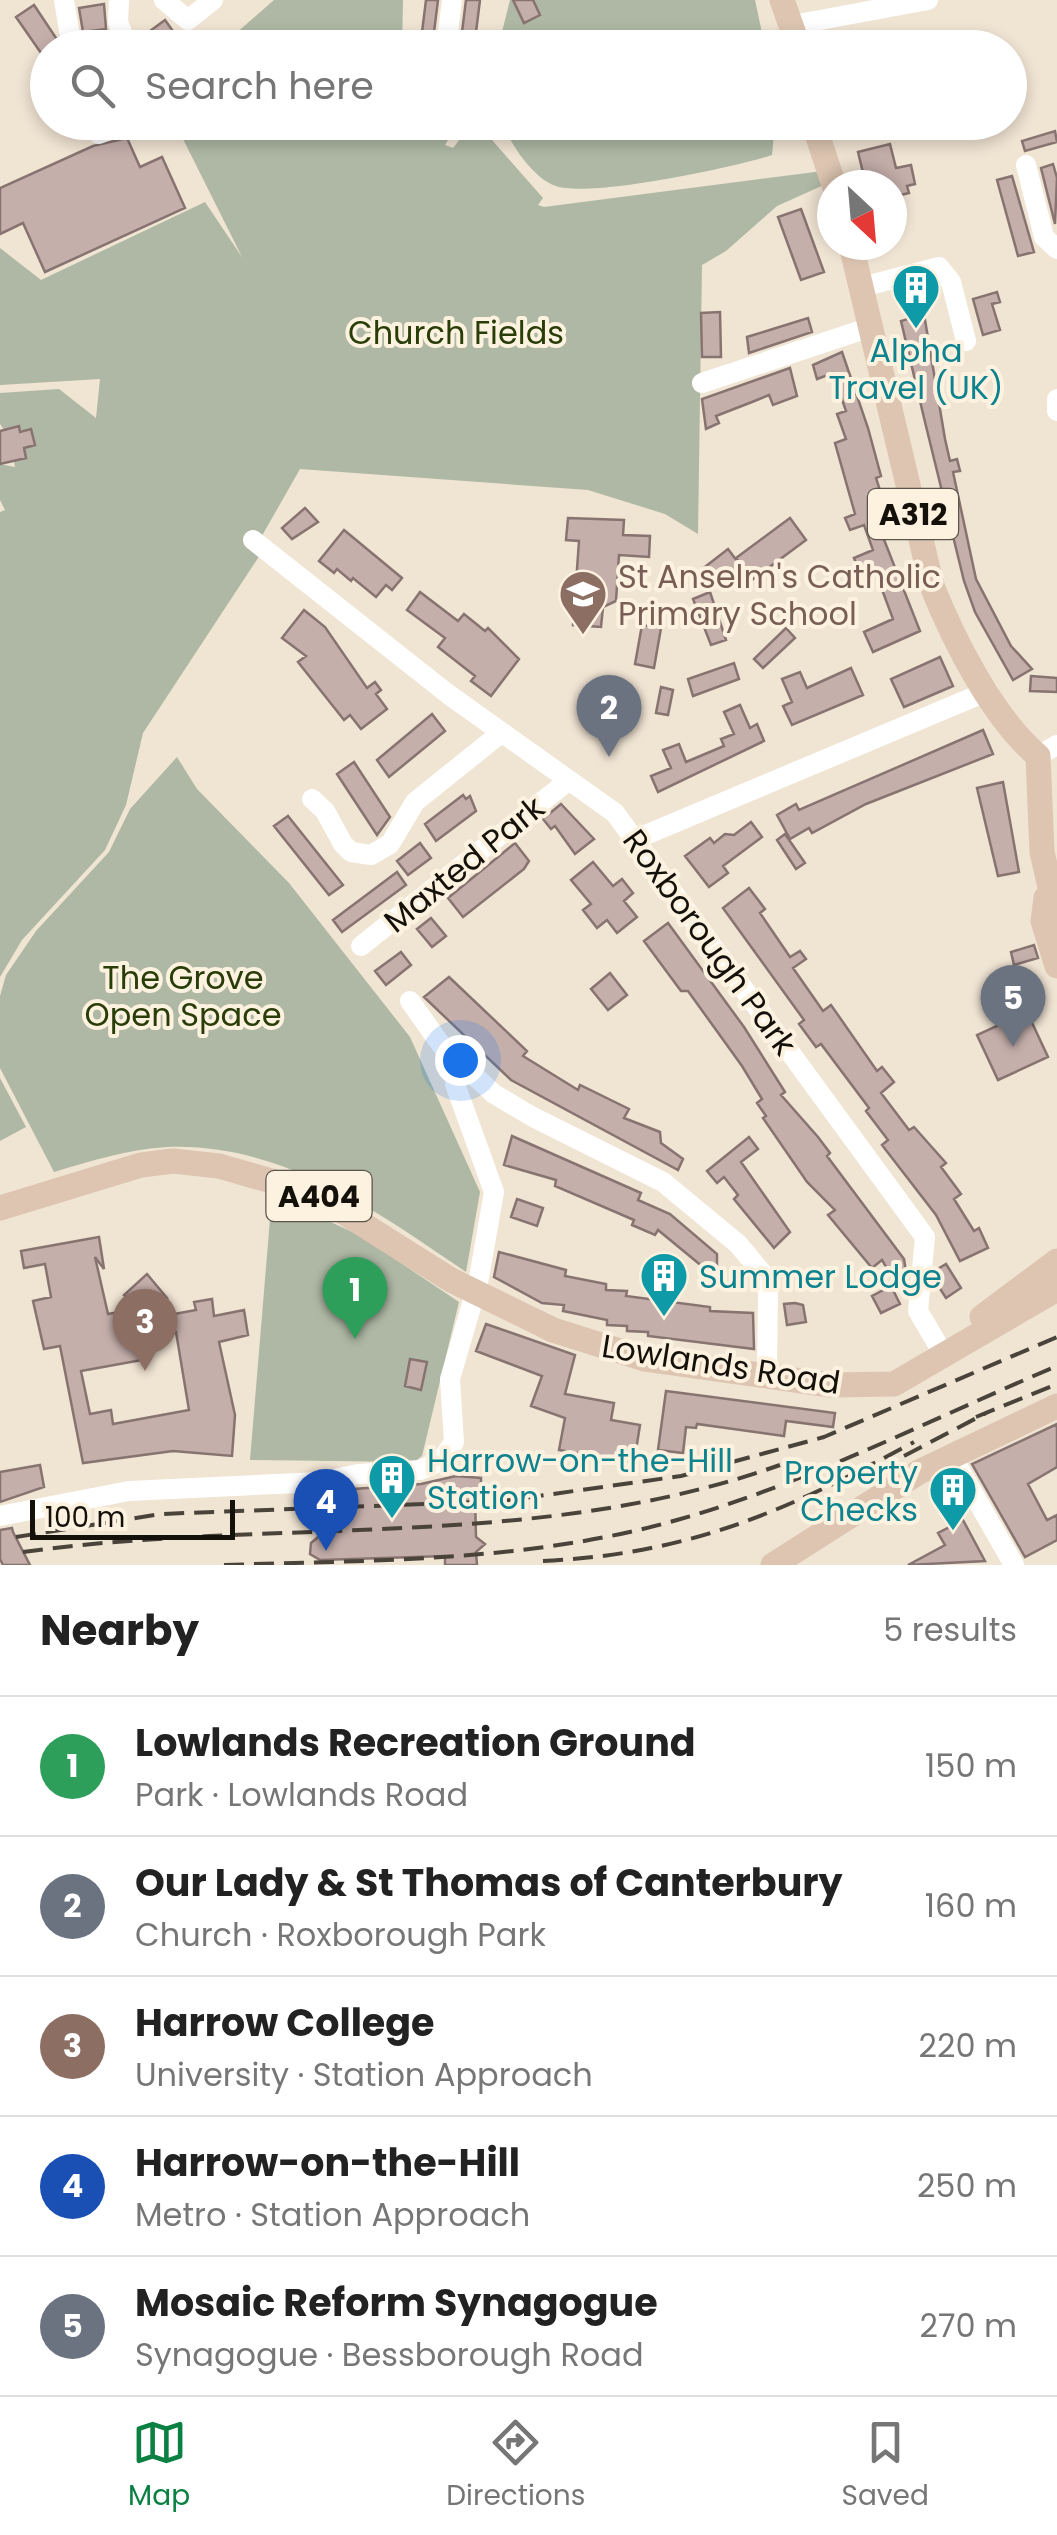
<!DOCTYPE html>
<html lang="en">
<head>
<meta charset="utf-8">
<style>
	:root { --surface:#fff; --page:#f6f6f6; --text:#222; --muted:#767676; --line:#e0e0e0; --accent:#0b8043 }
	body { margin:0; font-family:Poppins,sans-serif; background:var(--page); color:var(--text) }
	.compass { position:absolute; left:817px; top:170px; width:90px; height:90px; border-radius:50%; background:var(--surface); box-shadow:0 5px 15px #0003; rotate:154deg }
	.scale { position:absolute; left:30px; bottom:25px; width:205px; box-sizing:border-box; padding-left:10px; border:5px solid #14100a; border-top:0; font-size:28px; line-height:35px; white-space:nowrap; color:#14100a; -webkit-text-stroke:8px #fdf2e0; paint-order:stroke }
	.you { position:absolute; left:460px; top:1060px; width:35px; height:35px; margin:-25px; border:8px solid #fff; border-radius:50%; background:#1a73e8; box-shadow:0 0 0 15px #1a73e833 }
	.badge { display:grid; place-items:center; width:65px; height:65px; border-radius:50%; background:var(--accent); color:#fff; font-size:32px; font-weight:700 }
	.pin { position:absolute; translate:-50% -82px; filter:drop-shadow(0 2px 5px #0008) }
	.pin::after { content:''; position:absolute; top:52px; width:35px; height:30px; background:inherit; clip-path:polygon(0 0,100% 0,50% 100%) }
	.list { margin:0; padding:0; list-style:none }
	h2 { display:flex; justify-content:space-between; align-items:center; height:130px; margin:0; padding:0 40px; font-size:42px }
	h2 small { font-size:32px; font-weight:400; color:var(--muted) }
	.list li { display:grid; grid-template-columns:65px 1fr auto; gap:30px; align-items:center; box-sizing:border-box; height:140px; padding:0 40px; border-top:2px solid var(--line) }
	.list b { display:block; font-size:38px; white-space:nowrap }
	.list p { margin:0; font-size:32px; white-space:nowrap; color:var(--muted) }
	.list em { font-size:32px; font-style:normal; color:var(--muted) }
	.icon { flex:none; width:55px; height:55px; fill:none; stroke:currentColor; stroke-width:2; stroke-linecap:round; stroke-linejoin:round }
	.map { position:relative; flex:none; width:1057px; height:1565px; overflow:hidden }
	.search { position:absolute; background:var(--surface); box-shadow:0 5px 15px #0003; left:30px; right:30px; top:30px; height:110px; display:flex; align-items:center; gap:25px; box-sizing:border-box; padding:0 35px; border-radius:55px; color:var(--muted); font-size:38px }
	.sheet { height:830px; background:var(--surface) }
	nav { display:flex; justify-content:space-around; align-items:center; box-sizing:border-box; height:140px; border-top:2px solid var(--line); background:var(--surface); font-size:28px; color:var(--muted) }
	nav a { display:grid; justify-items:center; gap:5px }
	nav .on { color:var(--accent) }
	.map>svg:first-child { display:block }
</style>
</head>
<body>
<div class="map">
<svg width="1057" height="1565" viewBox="0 0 1057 1565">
	<rect width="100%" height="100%" fill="#f0e4d3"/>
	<path fill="#aeb8a4" d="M274 0H403L402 47H220Z
		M510 0H755L765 47 498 48Z
		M175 123H398V137L404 123H424L451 135 445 145 453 148 460 139 492 140 543 198 538 205 544 207 823 171 826 184 777 206 726 251 702 265 698 534 665 514 588 490 300 469 255 548 260 555 143 733 126 805 105 850 22 940 0 977V512L5 510 0 500V464L15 467 14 461 26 458 24 448 35 445 31 430H4L0 424V393L59 389 96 418 100 379 0 385V248L41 280 205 202 242 257Z
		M503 123V122L775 123 772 155C735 167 590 198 556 186 533 178 510 144 503 123Z
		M177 757 197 789 289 883 410 1037 480 1192 466 1272C377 1211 280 1142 167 1147 128 1149 91 1161 54 1172L0 1068V996L6 975 36 931 109 852 130 809Z
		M0 1078 26 1127 0 1141Z
		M272 1195 359 1235 459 1302 422 1456 414 1462 250 1460Z"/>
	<path fill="#c5afab" stroke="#877370" stroke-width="2.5" fill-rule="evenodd" d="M426 0H438L432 48H420Z
		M466 0H480L474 48H460Z
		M513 0H533L540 15 524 23Z
		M104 4 106 29 83 32 79 8Z
		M34 5 56 38 58 48H48V63L16 17Z
		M165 20 185 48H162L150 31Z
		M1055 131 1057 142 1025 151 1022 141Z
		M127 138 140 167 162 157 185 208 45 272 23 223 0 234V188L93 146Z
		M890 144 896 168 911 165 915 184 907 186 909 193 892 197V185H866L858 152Z
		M1053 164 1057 178 1055 224 1041 168Z
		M1012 176 1034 252 1018 256 997 180Z
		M801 209 824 272 801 280 778 217Z
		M997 292 1000 302 992 304 1000 330 983 335 973 299Z
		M720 312 721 357H702L701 313Z
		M924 314 945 439 950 461 957 459 960 471 953 472 976 579 1011 646 1032 669 1013 680 975 612 964 581 925 422 901 321Z
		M808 318 812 332 749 353 747 337Z
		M842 352 868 428 881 476 876 478 892 528 881 532 920 631 873 652 864 632 893 619 874 568 860 573 854 558 873 550 864 525 850 530 845 518 855 514 835 443 846 439 837 414 846 411 833 373 817 379 813 365Z
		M790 368 797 396 773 405 769 395 752 402 716 416 719 423 706 429 702 399Z
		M19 426 20 432 31 429 35 445 24 448 26 458 0 464V431Z
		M305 508 318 522 292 539 282 528Z
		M568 518 624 520 623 535 650 536 649 557 619 555 616 601 603 607 601 627 573 625 579 541 566 540Z
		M790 518 806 540 752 580 736 558Z
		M344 530 402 578 392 590 386 585 376 597 353 578 351 581 337 569 334 573 319 561Z
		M728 549 740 565 712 585 701 570Z
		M420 592 458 621 464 614 485 631 488 628 519 659 491 696 471 681 475 676 438 647 445 638 407 610Z
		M710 592 726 640 711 645 693 599Z
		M304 610 325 627 367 688 375 682 381 690 376 694 387 709 361 729 350 715 344 720 298 662 306 656 282 638Z
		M642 625 661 628 654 668 635 664Z
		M786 628 795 638 763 668 754 659Z
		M940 657 953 686 904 707 891 679Z
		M734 663 739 679 693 696 688 679Z
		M851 668 863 695 792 725 783 706 792 702 782 679 800 672 807 688Z
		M1031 676 1057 678V692L1030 691Z
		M661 687 673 690 668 715 656 713Z
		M740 705 750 728 757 724 764 741 658 792 651 776 671 768 663 750 679 744 686 762 724 746 721 739 734 734 724 712Z
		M432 714 445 731 389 777 377 760Z
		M983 730 993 754 866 804 812 833 809 828 790 839 777 815 796 804 799 810Z
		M354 762 390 817 377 835 337 774Z
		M1003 782 1019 872 998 876 977 788Z
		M463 795 466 799 470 796 476 811 436 841 425 824Z
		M561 804 594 839 575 854 555 826 551 829 543 819Z
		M288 816 343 885 329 895 274 826Z
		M751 822 762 837 723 866 728 873 709 887 685 856 710 838 714 843 725 834 734 835Z
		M785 834 805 863 796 869 777 840Z
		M420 843 431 858 408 875 397 861Z
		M515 843 529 861 524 869 463 917 448 898Z
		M593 862 613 886 622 879 633 893 624 901 637 917 617 933 607 920 597 928 583 910 591 904 571 880Z
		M397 872 406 885 342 932 333 920Z
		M749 888 765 909 760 913 790 957 800 951 806 959 793 968 823 1011 831 1005 877 1071 882 1067 894 1082 881 1093 909 1130 914 1127 946 1163 941 1167 961 1194 954 1199 974 1231 979 1228 988 1248 960 1261 936 1215 882 1145 888 1140 866 1111 869 1108 821 1044 816 1047 799 1024 804 1020 723 908Z
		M431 918 446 936 432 947 417 929Z
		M668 923 744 1027 785 1092 781 1095 818 1137 830 1153 827 1156 904 1259 907 1277 896 1284 882 1260 872 1268 828 1215 835 1210 807 1182 763 1118 766 1116 757 1103 762 1099 742 1066 688 991H681L644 941Z
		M1034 945 1038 958 1014 965 1011 952Z
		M401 952 411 965 386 985 375 971Z
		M610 973 627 995 608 1010 591 989Z
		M449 977 527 1051 523 1056 578 1090 580 1085 629 1109 624 1118 660 1132 661 1143 683 1159 678 1170 511 1080 424 997Z
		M1027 1012 1048 1057 998 1080 977 1035Z
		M512 1136 641 1193 638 1200 670 1214 717 1254V1269L709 1272 658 1230 655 1235 632 1225 634 1220 555 1186 556 1180 504 1165Z
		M749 1137 758 1149 741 1162 790 1232 774 1248 734 1199 738 1195 724 1177 717 1183 707 1171Z
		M517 1199 543 1208 537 1226 511 1217Z
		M99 1237 104 1269 95 1257 108 1314 136 1309 124 1295 147 1274 167 1298 142 1320 196 1310 194 1302 212 1299 214 1316 244 1310 248 1335 219 1342 235 1415 232 1456 173 1451 83 1463 60 1346 44 1349 33 1301 51 1297 45 1264 24 1268 21 1251ZM176 1332 189 1410 113 1424 111 1410 90 1414 81 1371 142 1360 139 1340Z
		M499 1252 566 1270 565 1276 606 1284V1290L627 1291 626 1296 710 1307V1311L753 1313 754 1349 648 1336V1332L627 1331V1326L607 1325V1320L563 1311 564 1305 542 1303 494 1277Z
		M946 1264 961 1288 946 1298 935 1281 936 1270Z
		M891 1286 900 1304 881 1313 872 1296Z
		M795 1303 803 1305 806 1322 787 1325 784 1304Z
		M486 1324 575 1355 565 1394 614 1403 611 1420 640 1425 634 1463 559 1450 565 1418 531 1406 542 1376 476 1351Z
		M410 1359 427 1362 421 1390 405 1386Z
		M666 1391 835 1413 833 1427 786 1421 784 1436 697 1424 696 1428 686 1427 683 1453 658 1450Z
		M1057 1424V1467L1028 1484 1047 1520 1057 1515V1540L1025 1557 972 1464Z
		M40 1465 44 1487 0 1502V1472Z
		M456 1476 481 1478V1496H475L476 1537 485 1544 476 1552 477 1565H445V1556L320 1560 310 1554 311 1543 323 1533 309 1523 315 1510 354 1508V1489L421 1484Z
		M963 1520 985 1561 908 1565 945 1545 938 1533Z
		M12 1528 13 1532 30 1565H3L0 1559V1530Z"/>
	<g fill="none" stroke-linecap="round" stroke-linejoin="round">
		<path stroke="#fff" stroke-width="20" d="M64 0 72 48
			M119 0 118 22 128 48
			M164 0 188 20 213 0
			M793 25 928 0
			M446 48 452 0
			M99 134 131 122
			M1026 165 1044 237 1057 249
			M862 287 939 267 951 282 966 341
			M702 383 871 327
			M1057 399V411
			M253 540 448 694 615 813 925 1237 918 1311 945 1357
			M1038 756 1057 745
			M312 799 325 811 343 844 351 852 371 855 390 844 415 802 501 733
			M636 839 988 691
			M361 946 568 781
			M410 1001 459 1070 467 1069 494 1094 533 1117 663 1182 738 1244 763 1274 768 1291 767 1376
			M948 1461 958 1467 1014 1565
			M0 1516 129 1491 320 1482 358 1474 420 1470 441 1461 454 1442 450 1379 478 1283 494 1192 455 1084 459 1070"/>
		<path stroke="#ddc5b1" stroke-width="25" d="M782 0 799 48
			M813 122 834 185
			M851 245 932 586C954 641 993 718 1038 756L1042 852 1057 918
			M1046 898 1043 921 1057 966
			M0 1208 141 1165 173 1161 219 1166 313 1193 451 1280 553 1330 645 1359 830 1385 894 1384 1057 1289
			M982 1317 1057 1261
			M773 1565 919 1472 1057 1406"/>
		<path stroke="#49433a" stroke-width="4" stroke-dasharray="20 10" stroke-linecap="butt" d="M976 1417 1057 1384
			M904 1456 988 1412
			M16 1537 161 1514 503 1501 681 1476 824 1437 1057 1337
			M23 1552C276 1517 535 1552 780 1465
			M543 1561C691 1554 786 1511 914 1442
			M224 1565C376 1560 529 1562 677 1520 808 1483 931 1419 1057 1366"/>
	</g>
	<defs>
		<g id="building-pin" transform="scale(2.5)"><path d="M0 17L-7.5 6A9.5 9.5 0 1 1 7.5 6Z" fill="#0f9aa8" stroke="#fdf2e0"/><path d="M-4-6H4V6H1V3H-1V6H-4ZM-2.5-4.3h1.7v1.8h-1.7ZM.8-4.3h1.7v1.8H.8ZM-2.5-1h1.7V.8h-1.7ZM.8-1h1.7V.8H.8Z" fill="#fff"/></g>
		<g id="school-pin" transform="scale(2.5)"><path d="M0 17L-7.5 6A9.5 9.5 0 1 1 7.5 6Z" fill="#8d6e63" stroke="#fdf2e0"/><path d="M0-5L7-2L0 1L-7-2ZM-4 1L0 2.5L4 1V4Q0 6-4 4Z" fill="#fff"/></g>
	</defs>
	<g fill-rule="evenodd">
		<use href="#building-pin" x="916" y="288"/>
		<use href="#school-pin" x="583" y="594"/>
		<use href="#building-pin" x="664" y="1276"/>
		<use href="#building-pin" x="392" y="1478"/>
		<use href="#building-pin" x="953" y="1490"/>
	</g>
	<g text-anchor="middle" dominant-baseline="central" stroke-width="8" stroke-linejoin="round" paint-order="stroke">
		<g fill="#fdf2e0" stroke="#5a544a" stroke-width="2.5">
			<rect x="868" y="489" width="90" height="50" rx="8"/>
			<rect x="266.5" y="1171" width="105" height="50" rx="8"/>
		</g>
		<g font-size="30" font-weight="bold" fill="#14100a">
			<text x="913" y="514">A312</text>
			<text x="319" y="1196">A404</text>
		</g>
		<g font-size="32" fill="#283d08" stroke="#fdf2e0">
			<text x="456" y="332">Church Fields</text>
			<text x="183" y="977">The Grove<tspan x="183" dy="37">Open Space</tspan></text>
		</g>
		<g font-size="32" fill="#0d838f" stroke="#fdf2e0" text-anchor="start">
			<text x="916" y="350" text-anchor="middle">Alpha<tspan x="916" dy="37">Travel (UK)</tspan></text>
			<text x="699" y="1276">Summer Lodge</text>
			<text x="427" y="1460">Harrow-on-the-Hill<tspan x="427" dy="37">Station</tspan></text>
			<text x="918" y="1472" text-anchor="end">Property<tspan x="918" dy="37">Checks</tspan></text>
		</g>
		<g font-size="32" fill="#785e54" stroke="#fdf2e0" text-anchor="start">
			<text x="618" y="576">St Anselm's Catholic<tspan x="618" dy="37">Primary School</tspan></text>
		</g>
		<g font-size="32" fill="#14100a" stroke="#fdf2e0">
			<text transform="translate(464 864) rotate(-39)">Maxted Park</text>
			<text transform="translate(710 942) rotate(54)">Roxborough Park</text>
			<text transform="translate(721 1364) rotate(9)">Lowlands Road</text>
		</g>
	</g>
</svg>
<svg class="compass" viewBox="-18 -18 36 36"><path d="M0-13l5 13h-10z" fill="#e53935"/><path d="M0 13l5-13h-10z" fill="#767676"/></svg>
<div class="scale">100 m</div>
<div class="you"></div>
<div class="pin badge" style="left:355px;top:1339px;background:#2e9e5b">1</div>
<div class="pin badge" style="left:609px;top:757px;background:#6b7280">2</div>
<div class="pin badge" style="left:145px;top:1371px;background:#8d6e63">3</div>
<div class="pin badge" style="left:326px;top:1551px;background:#1a4fb4">4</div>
<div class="pin badge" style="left:1013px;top:1047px;background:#6b7280">5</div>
<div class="search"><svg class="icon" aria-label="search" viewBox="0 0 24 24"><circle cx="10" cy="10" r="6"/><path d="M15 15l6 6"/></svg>Search here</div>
</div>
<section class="sheet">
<h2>Nearby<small>5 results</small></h2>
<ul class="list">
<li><span class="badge" style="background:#2e9e5b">1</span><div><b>Lowlands Recreation Ground</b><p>Park · Lowlands Road</p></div><em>150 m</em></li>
<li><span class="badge" style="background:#6b7280">2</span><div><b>Our Lady &amp; St Thomas of Canterbury</b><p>Church · Roxborough Park</p></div><em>160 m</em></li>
<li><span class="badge" style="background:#8d6e63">3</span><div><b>Harrow College</b><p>University · Station Approach</p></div><em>220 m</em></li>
<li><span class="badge" style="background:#1a4fb4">4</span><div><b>Harrow-on-the-Hill</b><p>Metro · Station Approach</p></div><em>250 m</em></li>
<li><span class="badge" style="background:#6b7280">5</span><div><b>Mosaic Reform Synagogue</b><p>Synagogue · Bessborough Road</p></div><em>270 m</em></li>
</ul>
</section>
<nav>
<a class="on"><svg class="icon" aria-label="map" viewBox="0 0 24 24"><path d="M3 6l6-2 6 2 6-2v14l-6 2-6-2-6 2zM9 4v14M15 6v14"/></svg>Map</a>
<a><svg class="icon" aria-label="directions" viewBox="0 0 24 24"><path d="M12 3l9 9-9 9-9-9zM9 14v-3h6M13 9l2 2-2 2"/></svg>Directions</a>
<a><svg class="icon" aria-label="saved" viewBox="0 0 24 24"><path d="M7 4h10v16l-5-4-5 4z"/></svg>Saved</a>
</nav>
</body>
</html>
